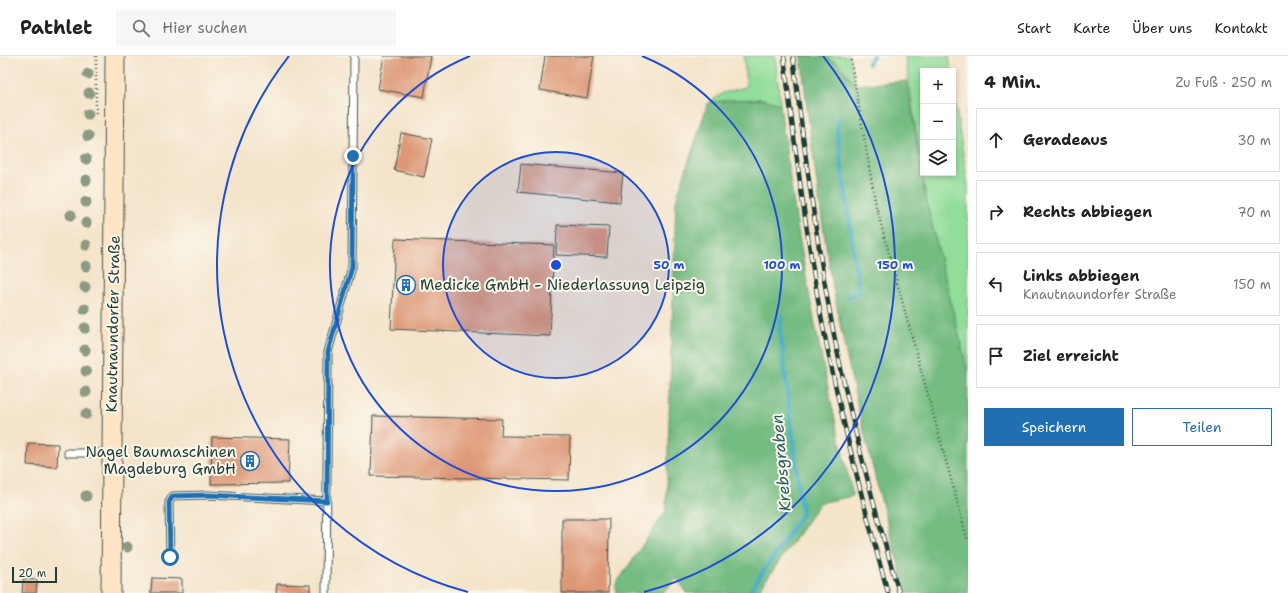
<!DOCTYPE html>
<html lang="de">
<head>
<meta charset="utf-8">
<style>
	:root { --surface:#fff; --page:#f6f6f6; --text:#222; --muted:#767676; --line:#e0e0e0; --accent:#1f6fb2 }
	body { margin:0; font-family:"Shantell Sans",sans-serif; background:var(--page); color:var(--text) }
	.controls { position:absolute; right:12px; top:12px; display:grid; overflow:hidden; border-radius:0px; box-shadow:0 2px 6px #0003 }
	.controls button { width:36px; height:36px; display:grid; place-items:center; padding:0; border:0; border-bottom:1px solid var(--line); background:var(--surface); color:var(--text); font:20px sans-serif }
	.scale { position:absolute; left:12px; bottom:10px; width:45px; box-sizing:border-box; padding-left:4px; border:2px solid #1f3d34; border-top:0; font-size:11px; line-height:14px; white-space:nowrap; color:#1f3d34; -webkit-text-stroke:3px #fbf7ec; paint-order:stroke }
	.stop { position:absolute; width:12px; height:12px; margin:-9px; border:3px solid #1f6fb2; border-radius:50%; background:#fff }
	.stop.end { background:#1f6fb2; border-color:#fff; box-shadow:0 1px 4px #0008 }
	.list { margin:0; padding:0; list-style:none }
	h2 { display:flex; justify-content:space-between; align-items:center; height:52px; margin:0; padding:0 16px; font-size:17px }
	h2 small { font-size:13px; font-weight:400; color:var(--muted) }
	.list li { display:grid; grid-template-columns:26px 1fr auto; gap:12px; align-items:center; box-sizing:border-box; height:64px; margin:0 8px 8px; padding:0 8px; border:1px solid var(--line); border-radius:0px }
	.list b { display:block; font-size:15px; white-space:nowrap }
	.list p { margin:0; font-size:13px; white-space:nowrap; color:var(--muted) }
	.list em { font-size:13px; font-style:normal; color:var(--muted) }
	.actions { display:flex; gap:8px; padding:12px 16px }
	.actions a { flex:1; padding:9px 0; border:1px solid var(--accent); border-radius:0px; text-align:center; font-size:14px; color:var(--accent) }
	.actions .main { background:var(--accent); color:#fff }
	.icon { flex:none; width:22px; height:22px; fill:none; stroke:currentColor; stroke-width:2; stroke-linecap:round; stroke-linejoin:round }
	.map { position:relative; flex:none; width:968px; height:537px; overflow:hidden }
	header { display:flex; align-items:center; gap:24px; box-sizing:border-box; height:56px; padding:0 20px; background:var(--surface); border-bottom:1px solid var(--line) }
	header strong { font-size:19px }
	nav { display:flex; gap:22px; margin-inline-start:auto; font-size:14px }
	.search { width:280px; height:36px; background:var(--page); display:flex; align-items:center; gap:10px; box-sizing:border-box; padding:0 14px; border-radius:0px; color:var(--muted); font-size:15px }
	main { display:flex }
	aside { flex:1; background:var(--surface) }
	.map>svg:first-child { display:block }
</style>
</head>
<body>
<header>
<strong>Pathlet</strong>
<div class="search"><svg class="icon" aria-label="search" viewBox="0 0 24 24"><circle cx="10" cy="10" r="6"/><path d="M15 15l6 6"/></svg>Hier suchen</div>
<nav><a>Start</a><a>Karte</a><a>Über uns</a><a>Kontakt</a></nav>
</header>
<main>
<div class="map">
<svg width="968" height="537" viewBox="0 0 968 537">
	<rect width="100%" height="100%" fill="#fbf7ec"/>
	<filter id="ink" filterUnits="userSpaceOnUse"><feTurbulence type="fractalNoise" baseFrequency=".025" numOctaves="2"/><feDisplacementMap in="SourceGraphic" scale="8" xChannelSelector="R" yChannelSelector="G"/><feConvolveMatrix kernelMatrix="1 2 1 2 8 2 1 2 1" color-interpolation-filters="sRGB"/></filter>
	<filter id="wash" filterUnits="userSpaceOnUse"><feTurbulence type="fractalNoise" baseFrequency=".012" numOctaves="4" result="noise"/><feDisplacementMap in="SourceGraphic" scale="16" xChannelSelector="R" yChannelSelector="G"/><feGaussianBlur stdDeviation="0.9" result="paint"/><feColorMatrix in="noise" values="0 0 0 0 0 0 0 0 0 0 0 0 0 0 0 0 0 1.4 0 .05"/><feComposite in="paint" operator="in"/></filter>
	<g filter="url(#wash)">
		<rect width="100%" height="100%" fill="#f4e4ca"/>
		<path fill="#91dd9a" stroke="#588d67" d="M744 0H775L780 48C756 41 733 44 708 47L723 37 746 31Z
			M821 0H850L855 29 840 8Z
			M905 0H949L951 15H923V117H953V32L968 130V317L926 144Z"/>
		<path fill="#74bc82" stroke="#4a7c5b" d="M801 0C833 0 836 5 855 29L907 25 926 144 968 317V537H907C880 443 855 348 837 252 821 168 811 84 801 0Z
			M763 43 780 48C796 181 821 310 853 440L820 447 757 537H687L677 523 663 537H616V528L666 455 676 144 708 47 728 44Z"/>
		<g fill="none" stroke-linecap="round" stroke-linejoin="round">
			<path stroke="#44adc4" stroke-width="4.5" d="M868 8 873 0
				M839 60 837 75 859 236 849 241
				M749 537 802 458 780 274 782 260"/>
		</g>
		<g id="blocks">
			<path fill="#de9877" d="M384 0H431L424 41 378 33Z
				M545 0H594L587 42 540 34Z
				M401 77 432 83 424 121 394 114Z
				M521 108 623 117 620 146 518 136Z
				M557 169 609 171 607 201 556 199Z
				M395 183 554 189 550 280 391 273Z
				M373 360 502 363 501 380 570 381 569 424 371 420Z
				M212 381 290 383 288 427 211 428Z
				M28 387 58 388 57 411 27 409Z
				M562 463H609L608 537H562Z
				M152 522 182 523V537H151Z
				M23 523 37 524 36 537H22Z
				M277 528 310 529V537H276Z"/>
		</g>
	</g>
	<g filter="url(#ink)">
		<use href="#blocks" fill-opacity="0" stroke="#3f564a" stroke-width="1"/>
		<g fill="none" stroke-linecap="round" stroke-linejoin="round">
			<g stroke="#3f564a" stroke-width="9">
				<path id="lane" d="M68 397H111
					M170 501 169 446 173 440 209 439 327 445
					M326 537 328 296 352 211 354 0"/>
			</g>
			<g stroke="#3f564a" stroke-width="21">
				<path id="secondary" d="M111 537 115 0"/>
			</g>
			<path stroke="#3f564a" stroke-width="2.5" stroke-dasharray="1 3" stroke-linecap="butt" d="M96 0V59
				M850 0 876 150 968 485"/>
			<use href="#lane" stroke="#fff" stroke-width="7"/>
			<use href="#secondary" stroke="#ffe4c6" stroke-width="19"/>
			<g stroke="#1f3d34" stroke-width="4.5">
				<path id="rail" d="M784 0C794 85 805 170 820 255 838 350 862 444 888 537
					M793 0C803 84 814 168 829 252 846 348 872 443 899 537"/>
			</g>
			<use href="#rail" stroke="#fbf7ec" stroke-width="3" stroke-dasharray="9" stroke-linecap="butt"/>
		</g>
		<g fill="#8c9a82">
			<circle cx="88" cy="18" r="5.5"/>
			<circle cx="89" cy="37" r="5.5"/>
			<circle cx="88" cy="58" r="5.5"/>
			<circle cx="88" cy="80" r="5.5"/>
			<circle cx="86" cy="103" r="5.5"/>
			<circle cx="86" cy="124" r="5.5"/>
			<circle cx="86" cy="146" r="5.5"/>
			<circle cx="71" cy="159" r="5.5"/>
			<circle cx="86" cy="167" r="5.5"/>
			<circle cx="86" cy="189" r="5.5"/>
			<circle cx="86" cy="210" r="5.5"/>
			<circle cx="85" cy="231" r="5.5"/>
			<circle cx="85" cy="253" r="5.5"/>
			<circle cx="85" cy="272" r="5.5"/>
			<circle cx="85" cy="294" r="5.5"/>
			<circle cx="86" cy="315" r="5.5"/>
			<circle cx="86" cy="336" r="5.5"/>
			<circle cx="86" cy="358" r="5.5"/>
			<circle cx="86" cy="440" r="5.5"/>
			<circle cx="127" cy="491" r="5.5"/>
		</g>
	</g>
	<g fill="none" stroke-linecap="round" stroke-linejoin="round" filter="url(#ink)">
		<path stroke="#1f6fb2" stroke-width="5" d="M170 501 169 446 173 440 209 439 327 445 328 296 352 211 353 100"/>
	</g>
	<circle cx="556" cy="209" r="113" fill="#1d4ed8" fill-opacity=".12"/>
	<g fill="none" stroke="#1d4ed8" stroke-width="2">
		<circle cx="556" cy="209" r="113"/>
		<path d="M642 0A226 226 0 1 1 470 0"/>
		<path d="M468 536A339 339 0 0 1 289 0M823 0A339 339 0 0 1 644 536"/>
	</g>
	<defs>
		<g id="building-ring" transform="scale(1)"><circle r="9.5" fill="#fbf7ec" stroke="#1f6fb2" stroke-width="1.5"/><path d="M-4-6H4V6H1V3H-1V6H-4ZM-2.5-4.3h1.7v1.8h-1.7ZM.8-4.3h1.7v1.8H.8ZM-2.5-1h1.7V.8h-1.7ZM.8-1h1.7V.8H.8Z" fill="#1f6fb2"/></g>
	</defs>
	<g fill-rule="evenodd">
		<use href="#building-ring" x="406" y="229"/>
		<use href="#building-ring" x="250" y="405"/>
	</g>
	<g text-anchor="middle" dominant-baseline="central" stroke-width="4" stroke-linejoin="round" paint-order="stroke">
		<g font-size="15" fill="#1f3d34" stroke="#fbf7ec" text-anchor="start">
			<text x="420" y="229">Medicke GmbH - Niederlassung Leipzig</text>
			<text x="236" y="396" text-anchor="end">Nagel Baumaschinen<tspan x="236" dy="17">Magdeburg GmbH</tspan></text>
		</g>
		<g font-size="15" fill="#1f3d34" stroke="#fbf7ec">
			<text transform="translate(113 268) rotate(-89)">Knautnaundorfer Straße</text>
		</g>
		<g font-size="16" font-style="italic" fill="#2a5f5f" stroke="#fbf7ec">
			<text transform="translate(781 407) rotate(-95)">Krebsgraben</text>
		</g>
	</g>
	<circle cx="556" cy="209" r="6" fill="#1d4ed8" stroke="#fbf7ec" stroke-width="2"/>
	<g font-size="12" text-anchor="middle" font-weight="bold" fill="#1d4ed8" stroke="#fbf7ec" stroke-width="4" stroke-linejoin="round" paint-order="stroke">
		<text x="669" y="213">50 m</text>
		<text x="782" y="213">100 m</text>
		<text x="895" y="213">150 m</text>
	</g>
</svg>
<div class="controls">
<button>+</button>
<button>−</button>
<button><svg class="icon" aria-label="layers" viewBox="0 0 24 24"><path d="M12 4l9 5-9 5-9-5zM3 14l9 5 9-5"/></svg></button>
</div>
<div class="scale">20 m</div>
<div class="stop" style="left:170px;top:501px"></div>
<div class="stop end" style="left:353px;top:100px"></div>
</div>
<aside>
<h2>4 Min.<small>Zu Fuß · 250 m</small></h2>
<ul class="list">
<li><svg class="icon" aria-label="ahead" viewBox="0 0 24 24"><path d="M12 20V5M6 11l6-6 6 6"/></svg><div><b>Geradeaus</b></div><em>30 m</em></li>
<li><svg class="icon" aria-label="right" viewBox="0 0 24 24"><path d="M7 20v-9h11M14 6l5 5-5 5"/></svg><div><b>Rechts abbiegen</b></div><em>70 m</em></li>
<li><svg class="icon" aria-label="left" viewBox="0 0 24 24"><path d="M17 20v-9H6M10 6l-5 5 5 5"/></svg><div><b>Links abbiegen</b><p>Knautnaundorfer Straße</p></div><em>150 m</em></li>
<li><svg class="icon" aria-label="arrive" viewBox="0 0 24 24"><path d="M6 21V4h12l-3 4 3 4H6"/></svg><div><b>Ziel erreicht</b></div></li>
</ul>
<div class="actions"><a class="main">Speichern</a><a>Teilen</a></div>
</aside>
</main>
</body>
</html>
